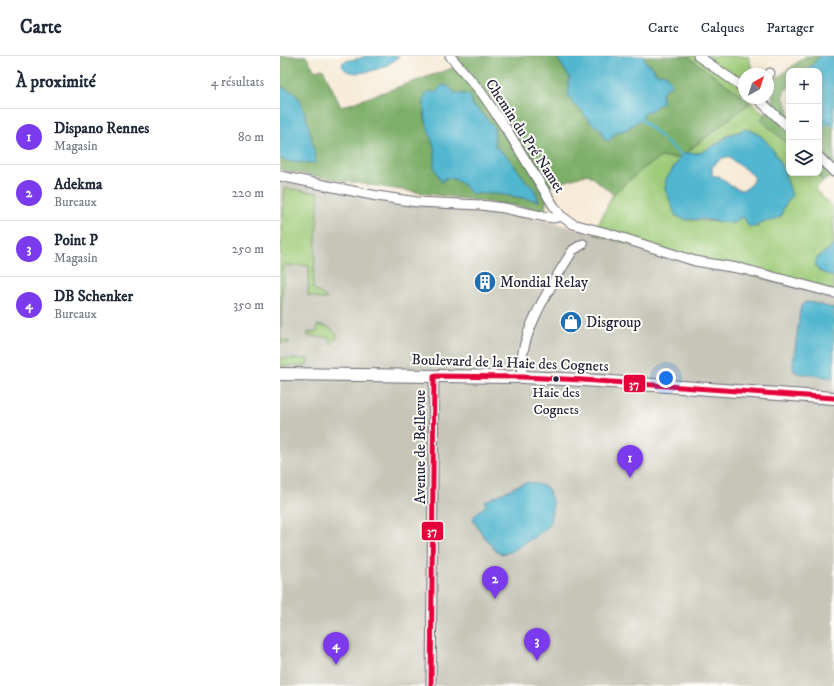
<!DOCTYPE html>
<html lang="fr">
<head>
<meta charset="utf-8">
<style>
	:root { --surface:#fff; --page:#f6f6f7; --text:#1f2937; --muted:#747a83; --line:#e0e1e3; --accent:#7c3aed }
	body { margin:0; font-family:"IM FELL DW Pica",serif; background:var(--page); color:var(--text) }
	.controls { position:absolute; right:12px; top:12px; display:grid; overflow:hidden; border-radius:8px; box-shadow:0 2px 10px #0003 }
	.controls button { width:36px; height:36px; display:grid; place-items:center; padding:0; border:0; border-bottom:1px solid var(--line); background:var(--surface); color:var(--text); font:20px sans-serif }
	.compass { position:absolute; left:458px; top:12px; width:36px; height:36px; border-radius:50%; background:var(--surface); box-shadow:0 2px 10px #0003; rotate:39deg }
	.you { position:absolute; left:386px; top:322px; width:14px; height:14px; margin:-10px; border:3px solid #fff; border-radius:50%; background:#1a73e8; box-shadow:0 0 0 6px #1a73e833 }
	.badge { display:grid; place-items:center; width:26px; height:26px; border-radius:50%; background:var(--accent); color:#fff; font-size:13px; font-weight:700 }
	.pin { position:absolute; translate:-50% -33px; filter:drop-shadow(0 1px 2px #0008) }
	.pin::after { content:''; position:absolute; top:21px; width:14px; height:12px; background:inherit; clip-path:polygon(0 0,100% 0,50% 100%) }
	.list { margin:0; padding:0; list-style:none }
	h2 { display:flex; justify-content:space-between; align-items:center; height:52px; margin:0; padding:0 16px; font-size:17px }
	h2 small { font-size:13px; font-weight:400; color:var(--muted) }
	.list li { display:grid; grid-template-columns:26px 1fr auto; gap:12px; align-items:center; box-sizing:border-box; height:56px; padding:0 16px; border-top:1px solid var(--line) }
	.list b { display:block; font-size:15px; white-space:nowrap }
	.list p { margin:0; font-size:13px; white-space:nowrap; color:var(--muted) }
	.list em { font-size:13px; font-style:normal; color:var(--muted) }
	.icon { flex:none; width:22px; height:22px; fill:none; stroke:currentColor; stroke-width:2; stroke-linecap:round; stroke-linejoin:round }
	.map { position:relative; flex:none; width:554px; height:630px; overflow:hidden }
	header { display:flex; align-items:center; gap:24px; box-sizing:border-box; height:56px; padding:0 20px; background:var(--surface); border-bottom:1px solid var(--line) }
	header strong { font-size:19px }
	nav { display:flex; gap:22px; margin-inline-start:auto; font-size:14px }
	main { display:flex }
	aside { flex:1; background:var(--surface) }
	.map>svg:first-child { display:block }
</style>
</head>
<body>
<header>
<strong>Carte</strong>
<nav><a>Carte</a><a>Calques</a><a>Partager</a></nav>
</header>
<main>
<aside>
<h2>À proximité<small>4 résultats</small></h2>
<ul class="list">
<li><span class="badge">1</span><div><b>Dispano Rennes</b><p>Magasin</p></div><em>80 m</em></li>
<li><span class="badge">2</span><div><b>Adekma</b><p>Bureaux</p></div><em>220 m</em></li>
<li><span class="badge">3</span><div><b>Point P</b><p>Magasin</p></div><em>250 m</em></li>
<li><span class="badge">4</span><div><b>DB Schenker</b><p>Bureaux</p></div><em>350 m</em></li>
</ul>
</aside>
<div class="map">
<svg width="554" height="630" viewBox="0 0 554 630">
	<rect width="100%" height="100%" fill="#fdfcf7"/>
	<filter id="ink" filterUnits="userSpaceOnUse"><feTurbulence type="fractalNoise" baseFrequency=".025" numOctaves="2"/><feDisplacementMap in="SourceGraphic" scale="8" xChannelSelector="R" yChannelSelector="G"/><feConvolveMatrix kernelMatrix="1 2 1 2 8 2 1 2 1" color-interpolation-filters="sRGB"/></filter>
	<filter id="wash" filterUnits="userSpaceOnUse"><feTurbulence type="fractalNoise" baseFrequency=".012" numOctaves="4" result="noise"/><feDisplacementMap in="SourceGraphic" scale="16" xChannelSelector="R" yChannelSelector="G"/><feGaussianBlur stdDeviation="0.9" result="paint"/><feColorMatrix in="noise" values="0 0 0 0 0 0 0 0 0 0 0 0 0 0 0 0 0 1.4 0 .05"/><feComposite in="paint" operator="in"/></filter>
	<g filter="url(#wash)">
		<rect width="100%" height="100%" fill="#f6ebd7"/>
		<path fill="#c6c5b8" d="M0 123 243 159 554 239V630H0Z"/>
		<path fill="#9ecb79" stroke="#60765a" d="M407 0H468L474 18H464V37L461 40Z
			M471 46 485 59 482 64 509 90V117H536L543 125 535 133 554 153V189L537 202 539 215 554 221V239L419 207 314 178 333 138 364 112 381 101 399 102 397 107 392 113 385 132 396 160C412 166 436 165 454 167L463 160C478 165 485 168 501 160L504 151 512 140 493 93 473 74 449 78 437 88 420 97H406Z
			M5 132 39 137 33 232 47 242 45 243H37V241L28 240 29 210 4 209 0 284 9 285V288L0 287V204Z
			M37 269C45 270 53 271 57 279L55 285 50 288V282L28 280V276H37Z
			M0 302 28 303 27 310H0Z"/>
		<path fill="#7eaf69" stroke="#506852" fill-rule="evenodd" d="M0 0H26L35 15 43 13 61 51 181 9 173 0H276L290 22 288 27 290 31 288 35 293 49H296L300 54 303 56 306 62 332 82 336 76 350 72 364 57 372 54 382 46C380 39 381 37 387 32L372 10 366 7 364 0H407L471 46 399 102 381 101 364 112 333 138 308 118 268 131 265 154C176 142 88 130 0 114V103L12 106H36L25 58 16 38 1 31 0 27ZM168 30C174 36 176 39 185 38L192 49 199 54 214 71 215 90 226 99 247 126 255 134 259 145C236 141 215 136 192 138 186 130 176 121 165 122L162 126 155 109V95L144 59V47L149 35 155 37Z
			M526 0H540L527 15H509V31L505 34 503 40 509 54V90L481 64 493 45 490 27Z
			M539 64 550 66 554 69V121L543 125 536 117H539Z"/>
		<path fill="#51b6cf" stroke="#3a6c85" fill-rule="evenodd" d="M85 0H119C111 11 80 21 67 15 65 14 64 12 62 10L63 6C70 3 78 4 85 0Z
			M276 0H364L366 7 372 10 375 16 378 18 382 17 387 19 392 29C384 33 379 37 383 46L372 54 364 57 362 64C351 67 349 76 336 76L332 82 328 85 324 83 321 73C314 69 307 65 303 56L300 54 296 50 293 49C291 41 286 40 290 31L288 27 290 22Z
			M540 0H554V69L550 66 539 64V15H527Z
			M0 27 1 31C6 33 12 35 15 38 25 46 34 93 36 107L12 106 0 103Z
			M162 29 168 30 175 37 190 39 192 44V49L199 54 214 71 215 90 226 99 247 126 255 134 259 145C236 141 215 136 191 138 186 130 176 121 165 122L162 126C159 121 155 115 154 109 154 104 156 99 155 94 151 81 136 44 149 35L155 37Z
			M465 73C491 76 506 117 512 140L504 151 501 160 492 165 481 166 478 171H469L463 160 454 167H450L420 163 407 164 396 160 385 133 386 123 397 107 399 102 406 97H420L437 88 449 79ZM448 101 473 119 474 123 468 132 461 134 451 130 439 120H434L432 118V111L442 102Z
			M554 189V221L539 215 535 209 537 202Z
			M525 246C536 246 544 251 554 252V322L517 317 514 315 513 310 520 255 521 250Z
			M249 426 267 431 273 447 270 466 266 473 231 496 220 498 216 495 202 478 193 464 195 459 206 449 204 446 241 428Z"/>
		<g fill="none" stroke-linecap="round" stroke-linejoin="round">
			<path stroke="#51b6cf" stroke-width="2.5" d="M360 62 382 82
				M539 66 554 69
				M385 85 404 101"/>
		</g>
	</g>
	<g filter="url(#ink)">
		<g fill="none" stroke-linecap="round" stroke-linejoin="round">
			<g stroke="#6c6872" stroke-width="11">
				<path id="minor" d="M170 0 201 36 227 74 275 152 281 160 293 168 327 177 415 205 463 213 554 237
					M418 0 464 32
					M488 21 490 17
					M477 42 509 72
					M539 101 554 116
					M0 120 97 140 137 146 201 149 224 152 266 161 274 162 281 160
					M243 321C234 284 274 225 293 194L303 188
					M151 630 154 320"/>
			</g>
			<g stroke="#6c6872" stroke-width="14">
				<path id="secondary" d="M0 318 243 321 303 324 554 342"/>
			</g>
			<use href="#minor" stroke="#fff" stroke-width="9"/>
			<use href="#secondary" stroke="#fff" stroke-width="12"/>
			<g stroke="#fdfcf7" stroke-width="8">
				<path id="bus-1" d="M154 320 243 321 303 324 554 342
					M151 630 154 320"/>
			</g>
			<use href="#bus-1" stroke="#e4003a" stroke-width="5"/>
		</g>
	</g>
	<defs>
		<g id="building-disc" transform="scale(1.15)"><circle r="9.5" fill="#1f6fb2" stroke="#fdfcf7"/><path d="M-4-6H4V6H1V3H-1V6H-4ZM-2.5-4.3h1.7v1.8h-1.7ZM.8-4.3h1.7v1.8H.8ZM-2.5-1h1.7V.8h-1.7ZM.8-1h1.7V.8H.8Z" fill="#fff"/></g>
		<g id="shop-disc" transform="scale(1.15)"><circle r="9.5" fill="#1f6fb2" stroke="#fdfcf7"/><path d="M-5-2.5h2.3a2.7 3.5 0 0 1 5.4 0H5L5.5 6h-11ZM-1.5-2.5h3a1.5 2.3 0 0 0-3 0Z" fill="#fff"/></g>
	</defs>
	<g fill-rule="evenodd">
		<use href="#building-disc" x="205" y="226"/>
		<use href="#shop-disc" x="291" y="266"/>
	</g>
	<circle fill="#22223b" stroke="#fdfcf7" stroke-width="1.5" cx="276" cy="323" r="3.5"/>
	<g text-anchor="middle" dominant-baseline="central" stroke-width="4" stroke-linejoin="round" paint-order="stroke">
		<g font-size="14" fill="#22223b" stroke="#fdfcf7">
			<text x="276" y="337">Haie des<tspan x="276" dy="17">Cognets</tspan></text>
		</g>
		<g font-size="15" fill="#22223b" stroke="#fdfcf7">
			<text transform="translate(245 80) rotate(57)">Chemin du Pré Namet</text>
			<text transform="translate(230 307) rotate(2)">Boulevard de la Haie des Cognets</text>
			<text transform="translate(140 391) rotate(-90)">Avenue de Bellevue</text>
		</g>
		<g font-size="15" fill="#22223b" stroke="#fdfcf7" text-anchor="start">
			<text x="220" y="226">Mondial Relay</text>
			<text x="306" y="266">Disgroup</text>
		</g>
	</g>
	<g stroke="#fdfcf7" stroke-width="1.5">
		<rect x="343" y="318" width="23" height="19" rx="4" fill="#e4003a"/>
		<rect x="141" y="465" width="23" height="20" rx="4" fill="#e4003a"/>
	</g>
	<g font-size="11" text-anchor="middle" font-weight="bold" fill="#fff">
		<text x="354" y="332">37</text>
		<text x="152" y="479">37</text>
	</g>
</svg>
<div class="controls">
<button>+</button>
<button>−</button>
<button><svg class="icon" aria-label="layers" viewBox="0 0 24 24"><path d="M12 4l9 5-9 5-9-5zM3 14l9 5 9-5"/></svg></button>
</div>
<svg class="compass" viewBox="-18 -18 36 36"><path d="M0-13l5 13h-10z" fill="#e53935"/><path d="M0 13l5-13h-10z" fill="#747a83"/></svg>
<div class="you"></div>
<div class="pin badge" style="left:350px;top:422px">1</div>
<div class="pin badge" style="left:215px;top:543px">2</div>
<div class="pin badge" style="left:257px;top:605px">3</div>
<div class="pin badge" style="left:56px;top:609px">4</div>
</div>
</main>
</body>
</html>
